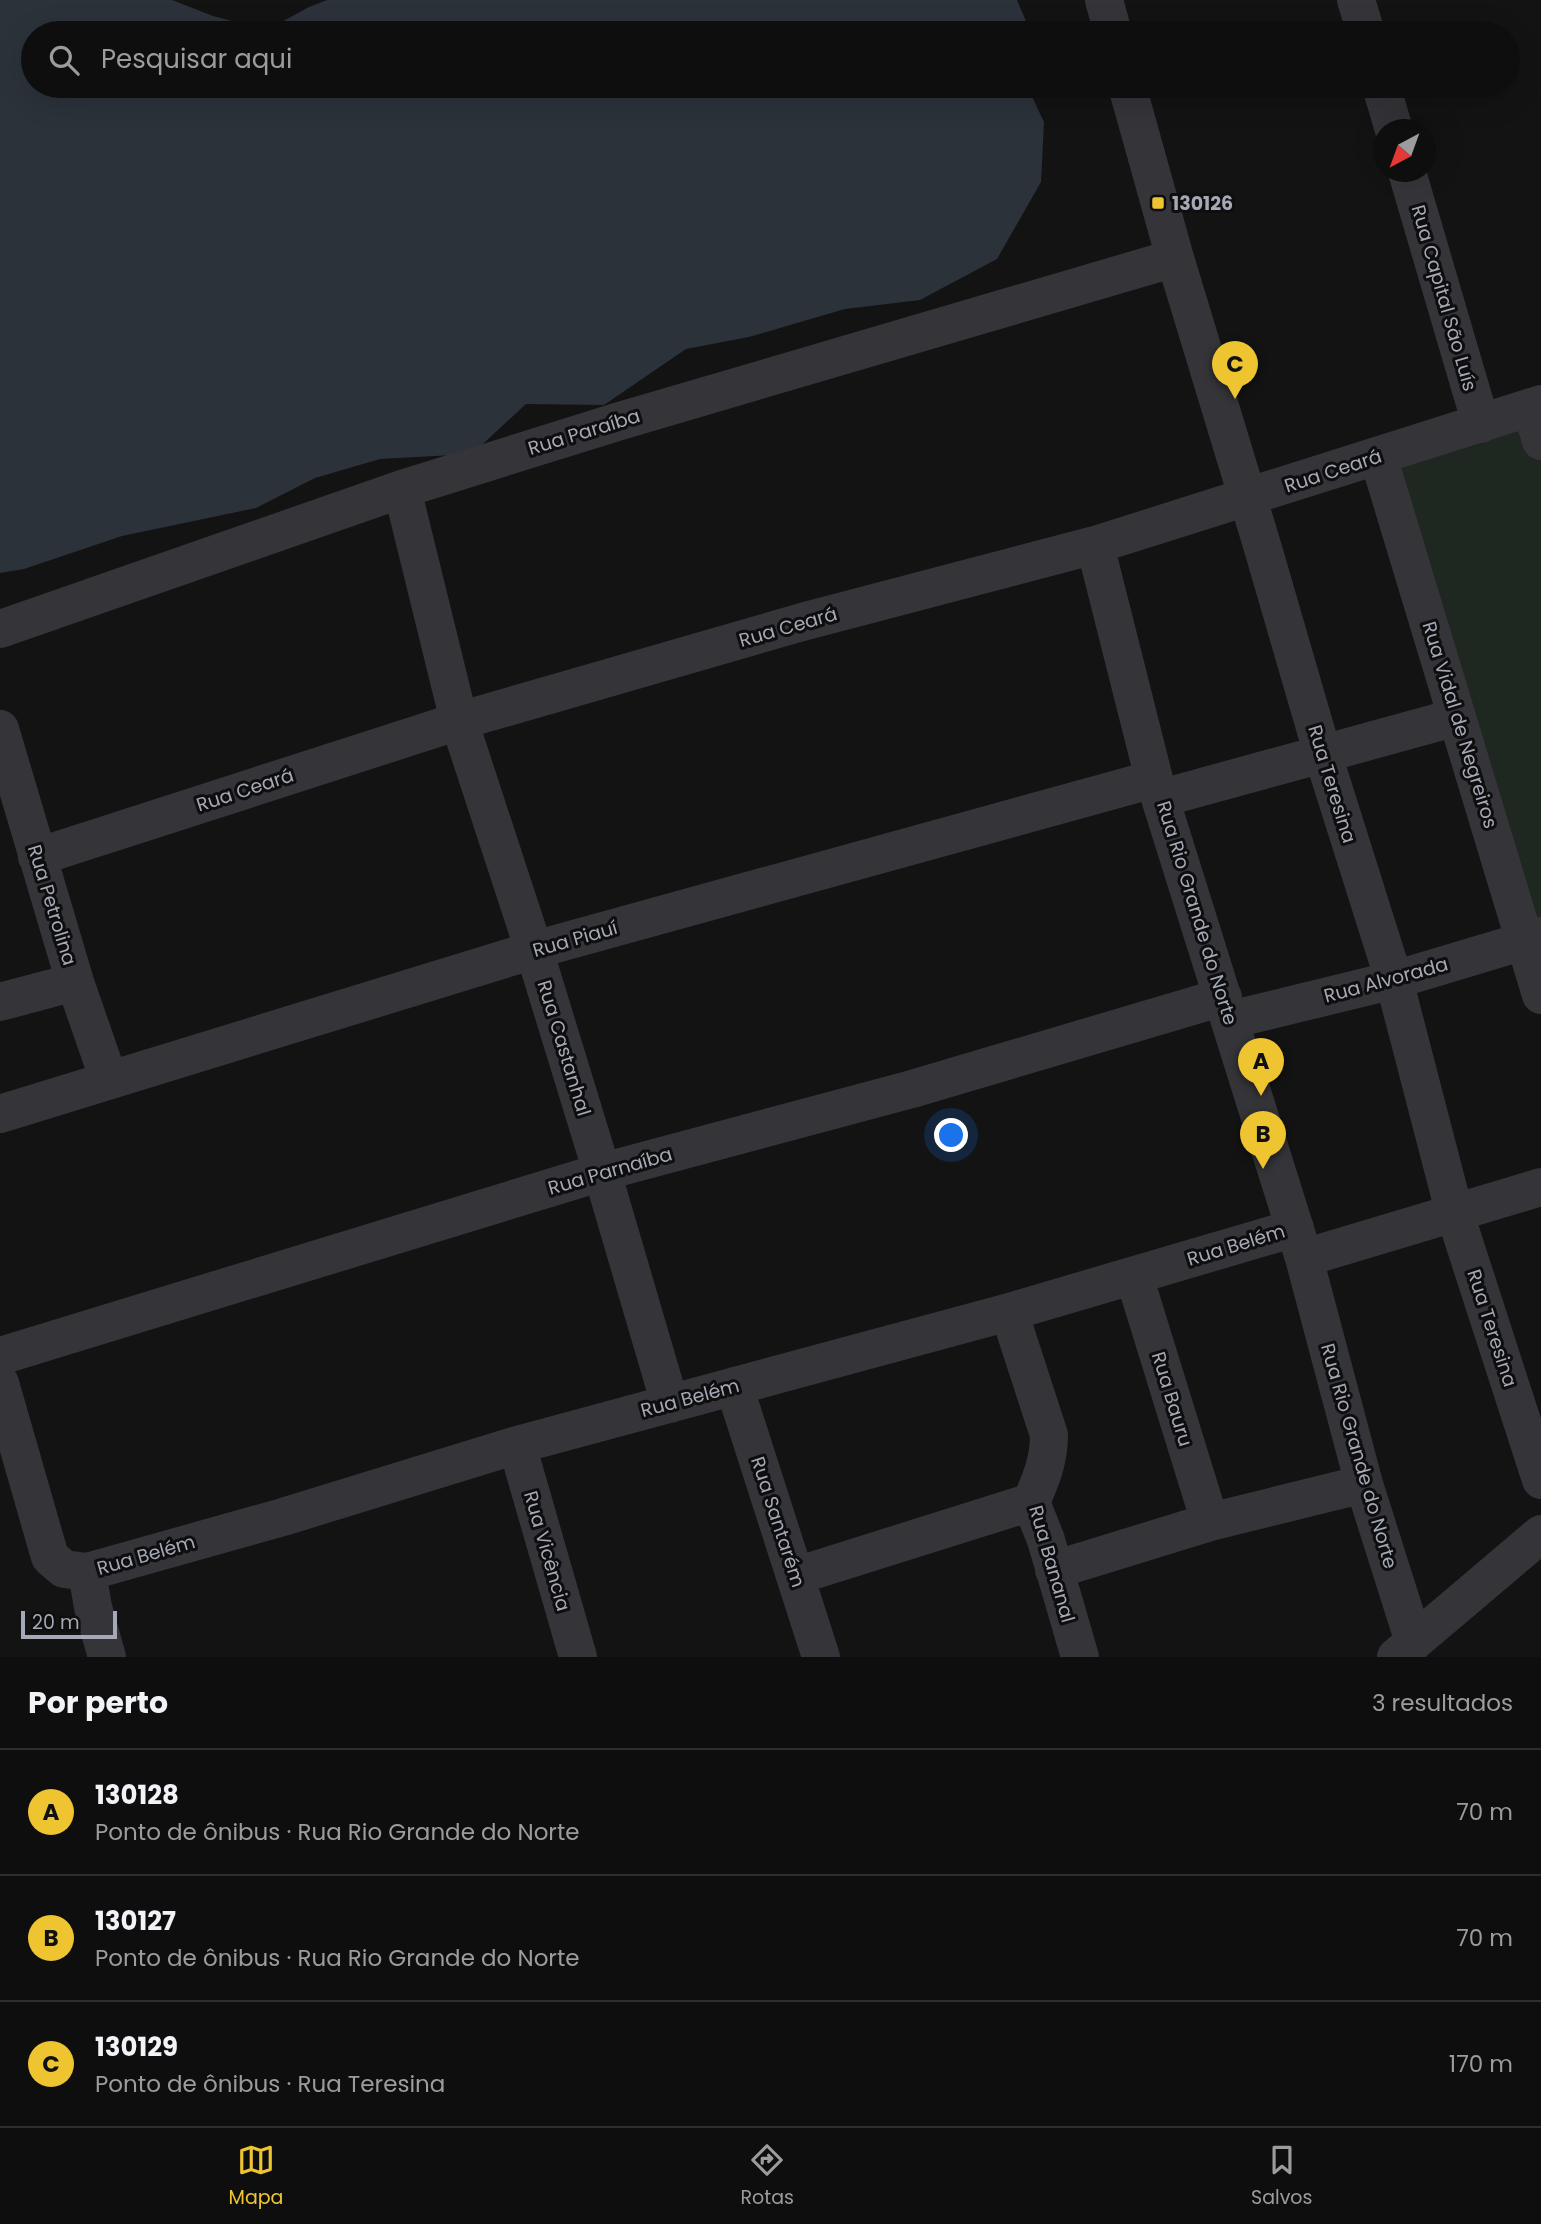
<!DOCTYPE html>
<html lang="pt">
<head>
<meta charset="utf-8">
<style>
	:root { --surface:#0e0e0f; --page:#171718; --text:#f1f3f6; --muted:#9b9c9e; --line:#2e2e2f; --accent:#eec431 }
	body { margin:0; font-family:Poppins,sans-serif; background:var(--page); color:var(--text) }
	.compass { position:absolute; left:1373px; top:119px; width:63px; height:63px; border-radius:50%; background:var(--surface); box-shadow:0 7px 28px #0002; rotate:221deg }
	.scale { position:absolute; left:21px; bottom:18px; width:96px; box-sizing:border-box; padding-left:7px; border:4px solid #a5a8b5; border-top:0; font-size:19px; line-height:24px; white-space:nowrap; color:#a5a8b5; -webkit-text-stroke:5px #0e0e0f; paint-order:stroke }
	.you { position:absolute; left:952px; top:1136px; width:24px; height:24px; margin:-18px; border:5px solid #fff; border-radius:50%; background:#1a73e8; box-shadow:0 0 0 10px #1a73e833 }
	.badge { display:grid; place-items:center; width:46px; height:46px; border-radius:50%; background:var(--accent); color:#111; font-size:23px; font-weight:700 }
	.pin { position:absolute; translate:-50% -58px; filter:drop-shadow(0 2px 4px #0008) }
	.pin::after { content:''; position:absolute; top:37px; width:24px; height:21px; background:inherit; clip-path:polygon(0 0,100% 0,50% 100%) }
	.list { margin:0; padding:0; list-style:none }
	h2 { display:flex; justify-content:space-between; align-items:center; height:91px; margin:0; padding:0 28px; font-size:30px }
	h2 small { font-size:23px; font-weight:400; color:var(--muted) }
	.list li { display:grid; grid-template-columns:46px 1fr auto; gap:21px; align-items:center; box-sizing:border-box; height:126px; padding:0 28px; border-top:2px solid var(--line) }
	.list b { display:block; font-size:26px; white-space:nowrap }
	.list p { margin:0; font-size:23px; white-space:nowrap; color:var(--muted) }
	.list em { font-size:23px; font-style:normal; color:var(--muted) }
	.icon { flex:none; width:38px; height:38px; fill:none; stroke:currentColor; stroke-width:2; stroke-linecap:round; stroke-linejoin:round }
	.map { position:relative; flex:none; width:1541px; height:1657px; overflow:hidden }
	.search { position:absolute; background:var(--surface); box-shadow:0 7px 28px #0002; left:21px; right:21px; top:21px; height:77px; display:flex; align-items:center; gap:18px; box-sizing:border-box; padding:0 24px; border-radius:38px; color:var(--muted); font-size:26px }
	.sheet { height:469px; background:var(--surface) }
	nav { display:flex; justify-content:space-around; align-items:center; box-sizing:border-box; height:98px; border-top:2px solid var(--line); background:var(--surface); font-size:19px; color:var(--muted) }
	nav a { display:grid; justify-items:center; gap:4px }
	nav .on { color:var(--accent) }
	.map>svg:first-child { display:block }
</style>
</head>
<body>
<div class="map">
<svg width="1541" height="1657" viewBox="0 0 1541 1657">
	<rect width="100%" height="100%" fill="#131314"/>
	<path fill="#1f2721" d="M1532 420 1541 451V922L1536 924 1397 459Z"/>
	<path fill="#2b323a" d="M0 0H172L213 16 267 30 309 7 327 0H1017L1031 33H33V86H1027L1044 122 1041 182 997 259 920 300 845 309 749 337 686 349 604 405 526 404 472 454 380 459 315 478 256 508 122 536 24 569 0 573Z"/>
	<g fill="none" stroke-linecap="round" stroke-linejoin="round">
		<path stroke="#343439" stroke-width="38" d="M1104 0 1113 33
			M1356 0 1366 33
			M1127 86 1175 258 1262 545 1323 755 1394 980 1454 1211 1541 1480
			M1381 86 1394 130
			M1407 172 1481 424
			M1531 407 1541 441
			M1378 456 1541 995
			M402 489 459 721 534 950 602 1172 670 1404
			M1095 545 1154 779 1304 1258 1364 1484 1414 1642
			M0 629 402 489 620 421 1175 258
			M0 729 75 982 109 1080
			M1162 798 1457 717
			M37 857 459 721 802 622 1095 545 1541 404
			M0 1002 75 982
			M1230 1020 1394 980 1541 936
			M0 1114 534 950 1154 779
			M1304 1258 1541 1187
			M1134 1276 1210 1522
			M1009 1312 1049 1435C1049 1460 1041 1480 1031 1502L1046 1540 1080 1657
			M0 1356 602 1172 912 1089 1223 997
			M0 1383 50 1557 64 1569 87 1572 283 1517 517 1445 1009 1312 1295 1228
			M734 1386 821 1657
			M517 1445 578 1657
			M1054 1570 1210 1522 1364 1484
			M87 1572 93 1607 107 1657
			M796 1576 1031 1502
			M1396 1657 1541 1534"/>
	</g>
	<rect fill="#eec431" stroke="#0e0e0f" stroke-width="2.5" x="1151" y="196" width="14" height="14" rx="3.5"/>
	<g text-anchor="middle" dominant-baseline="central" stroke-width="6" stroke-linejoin="round" paint-order="stroke">
		<g font-size="19" font-weight="bold" fill="#a5a8b5" stroke="#0e0e0f" text-anchor="start">
			<text x="1172" y="203">130126</text>
		</g>
		<g font-size="19" fill="#a5a8b5" stroke="#0e0e0f">
			<text transform="translate(1444 298) rotate(74)">Rua Capital São Luís</text>
			<text transform="translate(584 432) rotate(-17)">Rua Paraíba</text>
			<text transform="translate(1333 471) rotate(-18)">Rua Ceará</text>
			<text transform="translate(788 627) rotate(-16)">Rua Ceará</text>
			<text transform="translate(1460 725) rotate(73)">Rua Vidal de Negreiros</text>
			<text transform="translate(1332 784) rotate(73)">Rua Teresina</text>
			<text transform="translate(245 790) rotate(-18)">Rua Ceará</text>
			<text transform="translate(52 905) rotate(73)">Rua Petrolina</text>
			<text transform="translate(1197 913) rotate(73)">Rua Rio Grande do Norte</text>
			<text transform="translate(575 939) rotate(-16)">Rua Piauí</text>
			<text transform="translate(1386 980) rotate(-15)">Rua Alvorada</text>
			<text transform="translate(564 1048) rotate(73)">Rua Castanhal</text>
			<text transform="translate(610 1171) rotate(-16)">Rua Parnaíba</text>
			<text transform="translate(1236 1245) rotate(-17)">Rua Belém</text>
			<text transform="translate(1492 1328) rotate(72)">Rua Teresina</text>
			<text transform="translate(690 1398) rotate(-15)">Rua Belém</text>
			<text transform="translate(1172 1399) rotate(73)">Rua Bauru</text>
			<text transform="translate(1359 1456) rotate(74)">Rua Rio Grande do Norte</text>
			<text transform="translate(778 1522) rotate(72)">Rua Santarém</text>
			<text transform="translate(547 1551) rotate(74)">Rua Vicência</text>
			<text transform="translate(146 1555) rotate(-16)">Rua Belém</text>
			<text transform="translate(1052 1564) rotate(74)">Rua Bananal</text>
		</g>
	</g>
</svg>
<svg class="compass" viewBox="-18 -18 36 36"><path d="M0-13l5 13h-10z" fill="#e53935"/><path d="M0 13l5-13h-10z" fill="#9b9c9e"/></svg>
<div class="scale">20 m</div>
<div class="you"></div>
<div class="pin badge" style="left:1261px;top:1096px">A</div>
<div class="pin badge" style="left:1263px;top:1169px">B</div>
<div class="pin badge" style="left:1235px;top:399px">C</div>
<div class="search"><svg class="icon" aria-label="search" viewBox="0 0 24 24"><circle cx="10" cy="10" r="6"/><path d="M15 15l6 6"/></svg>Pesquisar aqui</div>
</div>
<section class="sheet">
<h2>Por perto<small>3 resultados</small></h2>
<ul class="list">
<li><span class="badge">A</span><div><b>130128</b><p>Ponto de ônibus · Rua Rio Grande do Norte</p></div><em>70 m</em></li>
<li><span class="badge">B</span><div><b>130127</b><p>Ponto de ônibus · Rua Rio Grande do Norte</p></div><em>70 m</em></li>
<li><span class="badge">C</span><div><b>130129</b><p>Ponto de ônibus · Rua Teresina</p></div><em>170 m</em></li>
</ul>
</section>
<nav>
<a class="on"><svg class="icon" aria-label="map" viewBox="0 0 24 24"><path d="M3 6l6-2 6 2 6-2v14l-6 2-6-2-6 2zM9 4v14M15 6v14"/></svg>Mapa</a>
<a><svg class="icon" aria-label="directions" viewBox="0 0 24 24"><path d="M12 3l9 9-9 9-9-9zM9 14v-3h6M13 9l2 2-2 2"/></svg>Rotas</a>
<a><svg class="icon" aria-label="saved" viewBox="0 0 24 24"><path d="M7 4h10v16l-5-4-5 4z"/></svg>Salvos</a>
</nav>
</body>
</html>
